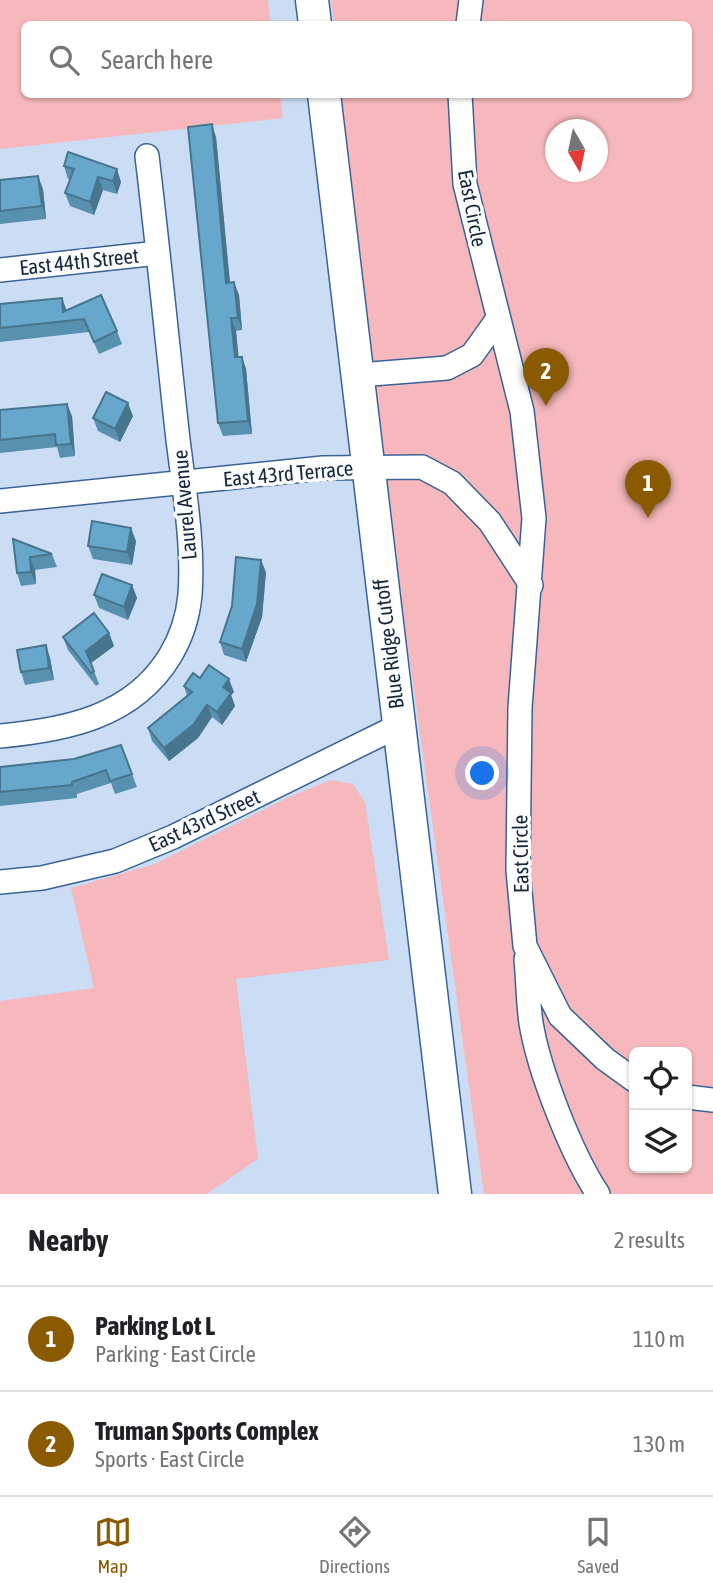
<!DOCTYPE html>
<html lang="en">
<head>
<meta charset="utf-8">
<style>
	:root { --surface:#fff; --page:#f2f2f2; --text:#202124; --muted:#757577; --line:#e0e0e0; --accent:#895a00 }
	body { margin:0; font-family:"Asap Condensed",sans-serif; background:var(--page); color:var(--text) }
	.controls { position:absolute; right:21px; bottom:21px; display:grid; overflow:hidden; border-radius:10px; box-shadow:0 2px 5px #0004 }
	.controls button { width:63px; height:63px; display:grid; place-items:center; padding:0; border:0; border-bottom:2px solid var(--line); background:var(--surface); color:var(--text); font:35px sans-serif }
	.compass { position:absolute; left:545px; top:119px; width:63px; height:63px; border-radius:50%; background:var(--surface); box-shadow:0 2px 5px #0004; rotate:171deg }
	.you { position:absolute; left:483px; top:774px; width:24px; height:24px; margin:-18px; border:5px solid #fff; border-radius:50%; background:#1a73e8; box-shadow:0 0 0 10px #1a73e833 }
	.badge { display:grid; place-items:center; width:46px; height:46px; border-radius:50%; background:var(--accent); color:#fff; font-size:23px; font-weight:700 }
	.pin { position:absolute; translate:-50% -58px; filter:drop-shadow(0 2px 4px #0008) }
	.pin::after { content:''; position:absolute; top:37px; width:24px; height:21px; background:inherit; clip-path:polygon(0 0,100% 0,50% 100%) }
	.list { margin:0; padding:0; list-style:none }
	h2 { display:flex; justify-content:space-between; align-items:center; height:91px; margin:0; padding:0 28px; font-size:30px }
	h2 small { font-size:23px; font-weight:400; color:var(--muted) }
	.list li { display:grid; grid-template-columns:46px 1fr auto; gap:21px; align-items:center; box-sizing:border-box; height:105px; padding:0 28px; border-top:2px solid var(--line) }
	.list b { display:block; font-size:26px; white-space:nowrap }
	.list p { margin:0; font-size:23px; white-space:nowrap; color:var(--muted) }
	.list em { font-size:23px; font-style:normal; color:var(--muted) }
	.icon { flex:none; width:38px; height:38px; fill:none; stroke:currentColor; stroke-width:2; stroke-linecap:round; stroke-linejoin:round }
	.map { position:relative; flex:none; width:713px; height:1194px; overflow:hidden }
	.search { position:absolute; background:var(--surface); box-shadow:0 2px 5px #0004; left:21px; right:21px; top:21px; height:77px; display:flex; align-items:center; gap:18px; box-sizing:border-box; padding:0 24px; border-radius:10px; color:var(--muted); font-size:26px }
	.sheet { height:301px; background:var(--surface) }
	nav { display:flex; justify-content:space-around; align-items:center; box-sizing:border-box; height:98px; border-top:2px solid var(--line); background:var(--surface); font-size:19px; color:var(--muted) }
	nav a { display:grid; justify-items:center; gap:4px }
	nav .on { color:var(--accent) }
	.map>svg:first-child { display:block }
</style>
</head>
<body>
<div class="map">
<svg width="713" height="1194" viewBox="0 0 713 1194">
	<rect width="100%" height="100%" fill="#cbddf5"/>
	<path fill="#f6b8bc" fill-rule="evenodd" d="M0 0H268L271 24H24V94L280 95 283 118 0 149Z
		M331 0H713V1194H484L407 640 341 95 688 94V24H334ZM556 130H598V172H556ZM634 1052H687V1168H634Z
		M331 780 353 784 365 802 389 960 236 979 258 1159 207 1194H0V1001L94 988 71 888 155 864 291 796Z"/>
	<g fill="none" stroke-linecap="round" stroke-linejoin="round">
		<g stroke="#396397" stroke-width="26">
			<path id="minor" d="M468 24 471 0
				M460 94 465 184 522 411 534 518 520 708 518 870 525 946 560 1016 605 1059 634 1080
				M0 270 158 253
				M359 375 447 368 472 355 497 320
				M0 501 323 468 422 467 452 483 490 522 531 585
				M0 736C66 730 133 717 170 656 181 638 188 616 190 595 194 542 183 484 177 431 167 339 158 248 147 156
				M0 882 42 878 115 861 173 837 398 726
				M526 959C528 980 528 1002 531 1023 539 1071 571 1153 598 1194
				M687 1097 713 1100"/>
		</g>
		<g stroke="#396397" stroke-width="35">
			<path id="secondary" d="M312 0 315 24
				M324 94 455 1194"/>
		</g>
		<use href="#minor" stroke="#fff" stroke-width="23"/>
		<use href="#secondary" stroke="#fff" stroke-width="32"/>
	</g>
	<path fill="#5890af" d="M216 137 230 282 239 295 242 330 236 331 238 357H242L246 369 252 434 223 436 218 423Z
		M64 166 121 182 117 194 103 190 94 215 70 206 65 193 70 179H68Z
		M0 180 43 189 46 219 0 224Z
		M0 304 67 311 117 331 122 344 99 354 89 332 0 342Z
		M0 410 72 416 75 456 60 458 57 447 0 453Z
		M133 416 120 442 98 431 93 418Z
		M13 539 52 554 57 567 35 570 36 584 21 586 17 573Z
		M136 541 132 565 93 559 88 546Z
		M266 572 262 617 246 662 224 655 220 642Z
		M132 585 137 598 128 620 99 608 94 595Z
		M109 633 114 646 91 663 99 684 96 686 68 650 63 637Z
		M46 645 50 658 54 680 25 685 21 672Z
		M200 678 234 692 231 695 235 706 222 725 212 717 198 738 169 761 152 741 148 728 187 696 184 686Z
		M121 745 137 787 115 794 111 783 77 794V798L0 806V767L74 759Z"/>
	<path fill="#47758e" d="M212 124 216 137 231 295 226 283Z
		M117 169 121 182 117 194 113 181Z
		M38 176 43 189 46 219 42 206Z
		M98 177 103 190 94 215 90 202Z
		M234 282 239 295 242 330 238 318Z
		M62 298 67 311 63 312Z
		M231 318 236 331 240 370 235 357Z
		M242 357 246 369 252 434 248 421Z
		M128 403 133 416 120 442 115 429Z
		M67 404 72 416 75 456 71 444Z
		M131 528 136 541 132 565 127 552Z
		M30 557 35 570 36 584 31 572Z
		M261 560 266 572 262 617 246 662 242 649Z
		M132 585 137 598 128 620 124 607Z
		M109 633 114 646 91 663 86 651Z
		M46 645 50 658 54 680 49 668Z
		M229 679 234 692 231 695 235 706 222 725 217 712 223 687Z
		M207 705 212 717 198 738 169 761 164 748Z"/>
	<path fill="#66a7cb" stroke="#47758e" stroke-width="2" d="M212 124 226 283 234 282 238 318H231L235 357H242L248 421 218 423 188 127Z
		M68 152 117 169 113 181 98 177 90 202 65 193 74 169 64 166Z
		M38 176 42 206 0 211V180Z
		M101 295 117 331 94 342 84 319 0 328V304L62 298 63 312Z
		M106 392 128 403 115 429 93 418Z
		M67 404 71 444 56 445 55 434 0 440V410Z
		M92 521 131 528 127 552 88 546Z
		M13 539 52 554 30 557 31 572 17 573Z
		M236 557 261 560 257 604 242 649 220 642 232 606Z
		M102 574 132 585 124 607 94 595Z
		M94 613 109 633 86 651 94 671 91 673 63 637Z
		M46 645 49 668 21 672 17 650Z
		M209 665 229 679 223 687 231 693 217 712 207 705 193 725 164 748 148 728 192 692 184 686 193 673 200 678Z
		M121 745 132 774 110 781 106 770 72 782V785L0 792V767L74 759Z"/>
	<g text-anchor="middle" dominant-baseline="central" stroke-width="7" stroke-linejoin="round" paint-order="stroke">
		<g font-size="21" fill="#15273d" stroke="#fcfcfc">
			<text transform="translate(473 208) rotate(79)">East Circle</text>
			<text transform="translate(79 261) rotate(-6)">East 44th Street</text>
			<text transform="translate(288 473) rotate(-5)">East 43rd Terrace</text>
			<text transform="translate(184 505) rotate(-95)">Laurel Avenue</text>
			<text transform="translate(388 644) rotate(-97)">Blue Ridge Cutoff</text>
			<text transform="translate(204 820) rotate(-25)">East 43rd Street</text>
			<text transform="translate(520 854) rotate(-91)">East Circle</text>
		</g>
	</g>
</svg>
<div class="controls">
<button><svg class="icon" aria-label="locate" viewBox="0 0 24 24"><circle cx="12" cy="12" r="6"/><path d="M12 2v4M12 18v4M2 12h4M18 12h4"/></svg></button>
<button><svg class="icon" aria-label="layers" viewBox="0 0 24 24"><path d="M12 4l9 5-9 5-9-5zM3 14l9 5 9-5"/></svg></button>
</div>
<svg class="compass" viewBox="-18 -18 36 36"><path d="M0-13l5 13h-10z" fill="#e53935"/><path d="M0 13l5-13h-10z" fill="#757577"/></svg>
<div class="you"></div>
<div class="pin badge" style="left:648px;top:518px">1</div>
<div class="pin badge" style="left:546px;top:406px">2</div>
<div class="search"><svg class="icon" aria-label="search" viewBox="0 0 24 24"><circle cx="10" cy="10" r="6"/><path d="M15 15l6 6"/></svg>Search here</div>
</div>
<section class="sheet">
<h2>Nearby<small>2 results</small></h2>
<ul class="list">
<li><span class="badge">1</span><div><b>Parking Lot L</b><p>Parking · East Circle</p></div><em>110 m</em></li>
<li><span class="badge">2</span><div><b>Truman Sports Complex</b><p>Sports · East Circle</p></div><em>130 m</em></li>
</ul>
</section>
<nav>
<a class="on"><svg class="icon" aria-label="map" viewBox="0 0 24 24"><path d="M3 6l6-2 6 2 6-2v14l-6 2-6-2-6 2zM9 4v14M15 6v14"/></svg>Map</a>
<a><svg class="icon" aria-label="directions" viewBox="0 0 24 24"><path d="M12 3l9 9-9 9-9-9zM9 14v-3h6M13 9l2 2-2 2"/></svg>Directions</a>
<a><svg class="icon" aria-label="saved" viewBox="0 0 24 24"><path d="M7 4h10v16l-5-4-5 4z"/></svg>Saved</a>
</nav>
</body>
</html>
